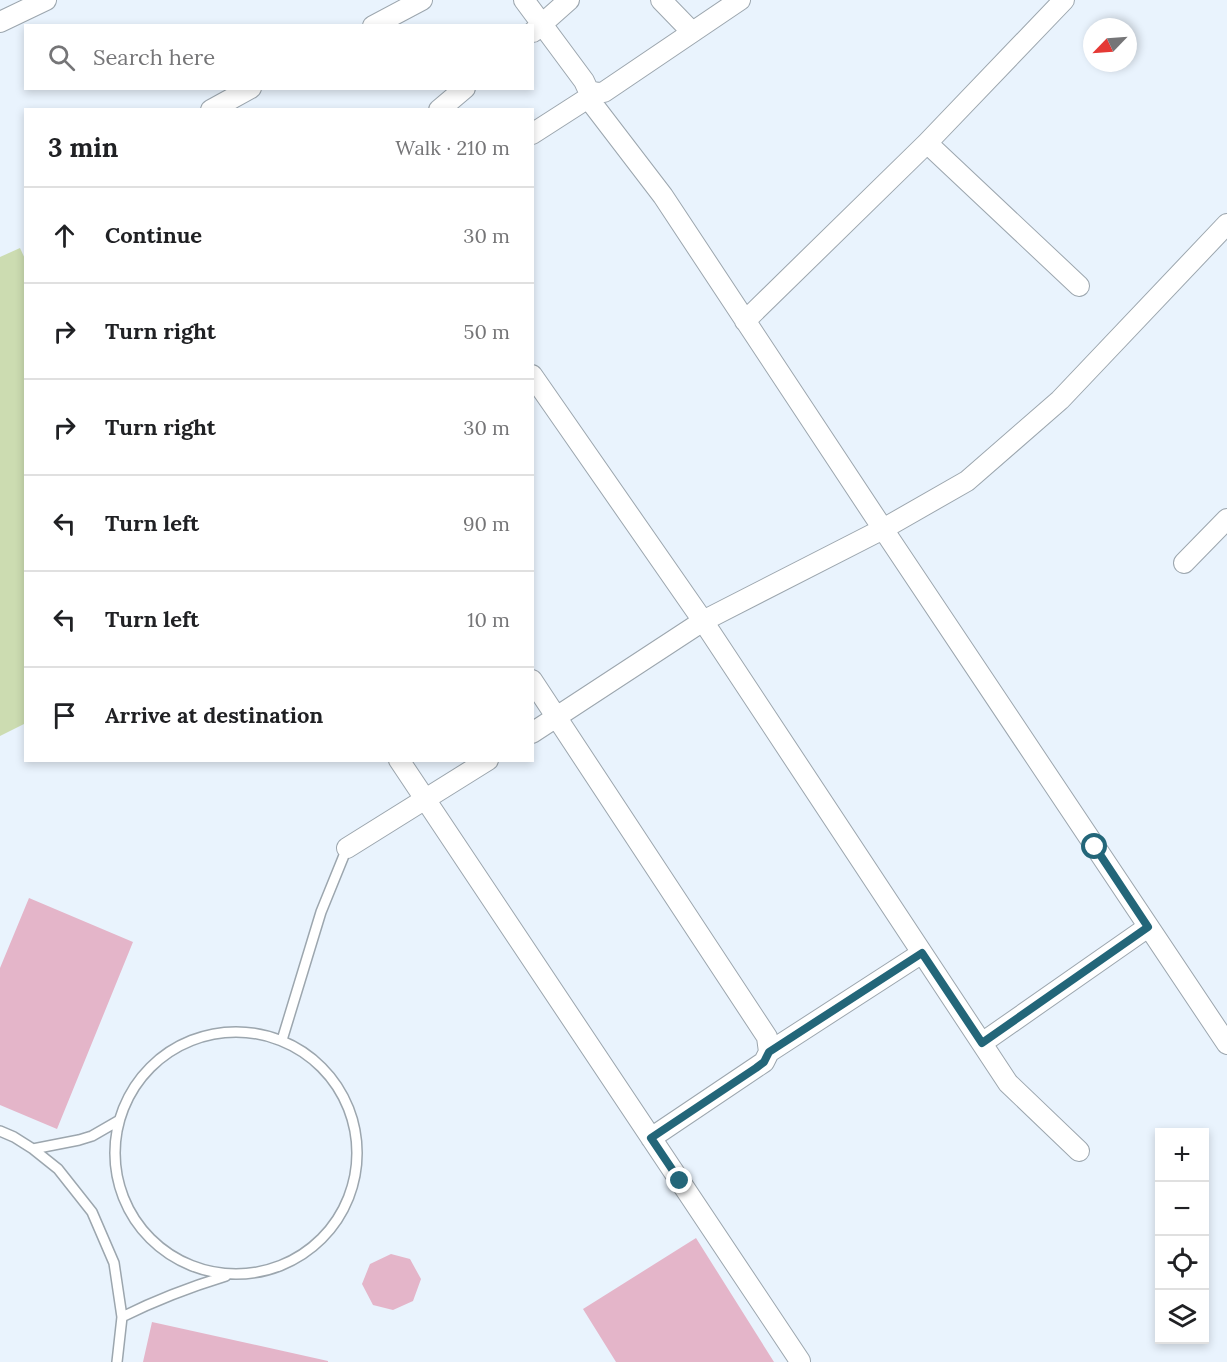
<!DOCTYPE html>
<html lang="en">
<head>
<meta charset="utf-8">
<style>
	:root { --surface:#fff; --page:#f6f6f6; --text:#202124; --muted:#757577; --line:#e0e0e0 }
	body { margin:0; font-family:Lora,serif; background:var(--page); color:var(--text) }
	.controls { position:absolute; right:18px; bottom:18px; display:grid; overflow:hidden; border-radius:0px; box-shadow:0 3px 9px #0003 }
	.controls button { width:54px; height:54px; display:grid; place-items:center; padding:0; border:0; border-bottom:2px solid var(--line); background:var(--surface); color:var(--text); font:30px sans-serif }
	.compass { position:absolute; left:1083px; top:18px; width:54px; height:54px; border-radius:50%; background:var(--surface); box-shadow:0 3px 9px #0003; rotate:245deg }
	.stop { position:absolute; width:18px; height:18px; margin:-14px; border:4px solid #236679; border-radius:50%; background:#fff }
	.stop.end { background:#236679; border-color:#fff; box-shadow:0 2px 6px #0008 }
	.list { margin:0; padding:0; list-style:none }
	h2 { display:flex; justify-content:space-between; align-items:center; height:78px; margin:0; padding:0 24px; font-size:26px }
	h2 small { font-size:20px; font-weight:400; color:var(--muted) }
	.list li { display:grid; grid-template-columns:39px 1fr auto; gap:18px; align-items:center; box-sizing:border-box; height:96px; padding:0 24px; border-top:2px solid var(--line) }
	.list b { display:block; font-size:22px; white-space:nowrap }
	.list em { font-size:20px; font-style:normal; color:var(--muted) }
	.icon { flex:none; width:33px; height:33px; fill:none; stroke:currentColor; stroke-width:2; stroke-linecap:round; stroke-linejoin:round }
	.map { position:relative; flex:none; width:1227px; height:1362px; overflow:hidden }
	.search { position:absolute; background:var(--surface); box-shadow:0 3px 9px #0003; left:24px; top:24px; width:510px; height:66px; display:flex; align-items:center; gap:15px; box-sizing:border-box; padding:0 21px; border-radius:0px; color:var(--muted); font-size:22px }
	.panel { position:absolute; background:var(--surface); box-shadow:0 3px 9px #0003; left:24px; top:108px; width:510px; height:654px; border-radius:0px }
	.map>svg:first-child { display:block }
</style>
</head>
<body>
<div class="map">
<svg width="1227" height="1362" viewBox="0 0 1227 1362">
	<rect width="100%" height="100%" fill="#e9f3fd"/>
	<path fill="#ccdcb1" d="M20 248 26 261V723L0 736V257Z"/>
	<path fill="#e4b5c9" d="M29 898 133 942 57 1129 0 1105V968Z
		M696 1238 774 1362H616L583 1309Z
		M391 1254 410 1259 421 1279 413 1301 393 1310 373 1305 362 1284 370 1264Z
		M152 1322 328 1361V1362H143Z"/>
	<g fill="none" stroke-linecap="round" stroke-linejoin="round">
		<g stroke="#9ca6ae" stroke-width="12">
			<path id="lane" d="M115 1153a121 121 0 1 1 242 0a121 121 0 1 1-242 0Z
				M282 1040 321 912 347 848
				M0 1131 14 1137 33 1149 58 1169 92 1212 114 1263 122 1317 117 1362
				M33 1149 79 1140 92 1136 118 1121
				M122 1317C156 1300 190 1287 226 1276"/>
		</g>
		<g stroke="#9ca6ae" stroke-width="22">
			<path id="street" d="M524 0 584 81 590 94 588 98 532 134
				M661 0 692 32
				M0 22 46 0
				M373 26 422 0
				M533 32 569 0
				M589 91 598 93 604 92 740 0
				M588 98 663 196 883 529 1227 1044
				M211 110 251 88
				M439 110 465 88
				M927 143 1079 286
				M745 321 927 143 1064 0
				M532 375 703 621 1008 1083 1079 1151
				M1184 563 1227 519
				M532 680 767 1037 769 1052 764 1062 651 1138
				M532 733 703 621 883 529 967 481 1060 400 1227 224
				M399 760 800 1361
				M347 848 488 760
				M982 1043 1148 927
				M769 1052 922 953"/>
		</g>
		<use href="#lane" stroke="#fff" stroke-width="9"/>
		<use href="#street" stroke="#fff" stroke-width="20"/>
	</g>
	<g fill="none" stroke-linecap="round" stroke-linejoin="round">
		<path stroke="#236679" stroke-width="8" d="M680 1181 651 1138 756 1068 764 1062 769 1052 922 953 982 1043 1148 927 1095 847"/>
	</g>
</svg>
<div class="controls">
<button>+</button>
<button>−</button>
<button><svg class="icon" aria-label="locate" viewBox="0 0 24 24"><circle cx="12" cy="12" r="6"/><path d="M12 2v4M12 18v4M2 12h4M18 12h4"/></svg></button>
<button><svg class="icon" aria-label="layers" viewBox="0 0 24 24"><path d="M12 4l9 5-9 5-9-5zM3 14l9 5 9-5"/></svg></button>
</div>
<svg class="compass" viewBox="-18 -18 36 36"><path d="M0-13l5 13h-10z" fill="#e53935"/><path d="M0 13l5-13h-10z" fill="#757577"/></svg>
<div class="stop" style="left:1095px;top:847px"></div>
<div class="stop end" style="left:680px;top:1181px"></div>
<div class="search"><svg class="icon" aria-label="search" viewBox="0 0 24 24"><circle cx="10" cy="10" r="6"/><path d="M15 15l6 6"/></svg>Search here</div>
<section class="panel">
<h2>3 min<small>Walk · 210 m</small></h2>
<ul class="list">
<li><svg class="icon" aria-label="ahead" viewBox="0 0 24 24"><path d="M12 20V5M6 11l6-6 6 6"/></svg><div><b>Continue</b></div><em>30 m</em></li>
<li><svg class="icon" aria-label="right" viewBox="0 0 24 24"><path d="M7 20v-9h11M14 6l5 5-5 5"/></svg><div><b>Turn right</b></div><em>50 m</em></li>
<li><svg class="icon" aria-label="right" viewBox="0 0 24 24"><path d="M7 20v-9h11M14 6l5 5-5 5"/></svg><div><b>Turn right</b></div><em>30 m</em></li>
<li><svg class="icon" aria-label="left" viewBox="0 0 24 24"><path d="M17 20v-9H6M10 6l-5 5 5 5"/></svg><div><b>Turn left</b></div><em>90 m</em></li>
<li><svg class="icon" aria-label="left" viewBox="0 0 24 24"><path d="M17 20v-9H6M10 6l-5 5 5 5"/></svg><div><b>Turn left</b></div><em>10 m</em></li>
<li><svg class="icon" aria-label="arrive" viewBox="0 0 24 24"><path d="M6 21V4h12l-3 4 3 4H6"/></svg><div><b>Arrive at destination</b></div></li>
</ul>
</section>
</div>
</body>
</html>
